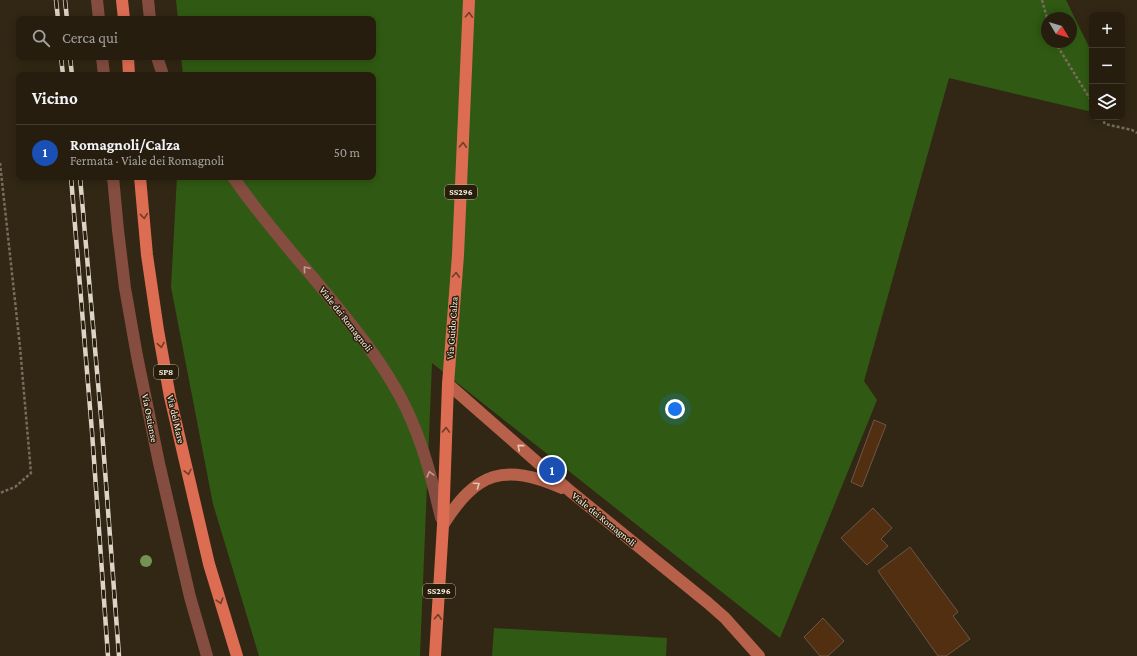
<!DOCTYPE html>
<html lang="it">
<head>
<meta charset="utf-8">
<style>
	:root { --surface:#261d0f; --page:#322a1d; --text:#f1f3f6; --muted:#a4a29e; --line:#423b2f; --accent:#f0a278 }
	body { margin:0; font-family:"Crimson Pro",serif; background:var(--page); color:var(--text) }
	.controls { position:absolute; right:12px; top:12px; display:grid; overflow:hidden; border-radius:8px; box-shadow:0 2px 10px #0003 }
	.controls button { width:36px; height:36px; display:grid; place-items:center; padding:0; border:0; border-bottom:1px solid var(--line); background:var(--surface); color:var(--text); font:20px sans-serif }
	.compass { position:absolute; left:1041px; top:12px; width:36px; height:36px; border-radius:50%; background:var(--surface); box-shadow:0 2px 10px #0003; rotate:128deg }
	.you { position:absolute; left:675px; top:409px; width:14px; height:14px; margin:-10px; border:3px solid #fff; border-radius:50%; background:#1a73e8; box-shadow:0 0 0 6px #1a73e833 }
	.badge { display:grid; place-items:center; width:26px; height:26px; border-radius:50%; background:var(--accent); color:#fff; font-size:13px; font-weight:700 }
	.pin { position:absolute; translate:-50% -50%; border:2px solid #fff; box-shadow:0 1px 4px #0006 }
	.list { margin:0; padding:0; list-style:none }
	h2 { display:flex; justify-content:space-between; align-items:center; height:52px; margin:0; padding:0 16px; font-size:17px }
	h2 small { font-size:13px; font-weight:400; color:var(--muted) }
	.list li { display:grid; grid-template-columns:26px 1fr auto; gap:12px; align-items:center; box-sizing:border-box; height:56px; padding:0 16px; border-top:1px solid var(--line) }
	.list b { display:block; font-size:15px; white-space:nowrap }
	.list p { margin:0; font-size:13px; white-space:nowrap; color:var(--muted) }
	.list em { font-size:13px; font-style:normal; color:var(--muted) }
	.icon { flex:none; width:22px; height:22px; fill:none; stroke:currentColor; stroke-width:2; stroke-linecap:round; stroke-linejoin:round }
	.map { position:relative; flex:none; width:1137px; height:656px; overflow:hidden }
	.search { position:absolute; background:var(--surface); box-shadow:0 2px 10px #0003; left:16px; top:16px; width:360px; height:44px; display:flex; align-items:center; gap:10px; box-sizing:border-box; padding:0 14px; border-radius:8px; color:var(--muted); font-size:15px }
	.panel { position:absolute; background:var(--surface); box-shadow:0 2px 10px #0003; left:16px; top:72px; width:360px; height:108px; border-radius:8px }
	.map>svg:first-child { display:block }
</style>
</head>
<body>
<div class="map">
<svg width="1137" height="656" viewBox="0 0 1137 656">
	<rect width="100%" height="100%" fill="#322714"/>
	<path fill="#305a13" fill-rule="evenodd" d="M176 0H1066L1092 53V112L949 78 864 381 877 400 780 638 432 363 420 656H259L213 504 171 287 177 177H373V75H183L181 57H373V19H178ZM1047 18H1071V42H1047Z
		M494 628 667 638 666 656H492Z"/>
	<path fill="#532f11" stroke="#6b5748" d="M874 420 886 425 862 487 851 482Z
		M873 508 892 528 881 539 888 546 867 565 841 538Z
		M910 547 958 612 953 616 970 639 946 656H938L878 571Z
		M823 618 844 641 828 656H820L804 637Z"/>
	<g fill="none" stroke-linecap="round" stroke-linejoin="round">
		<path stroke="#776d5c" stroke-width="2.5" stroke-dasharray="3 2" stroke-linecap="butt" d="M1042 0 1047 18
			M1055 42 1092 102
			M1101 117 1105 124 1132 130 1137 133
			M0 163 20 347 31 473 15 487 0 493"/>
		<path stroke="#844d40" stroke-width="12" d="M97 0 99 19
			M148 0 150 19
			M102 57 104 75
			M157 57 163 75
			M113 177 118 230 125 288 137 356 159 463 190 597 207 656
			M233 177C268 228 312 274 350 323 371 349 390 376 405 406 423 443 432 479 441 518"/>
		<path stroke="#b7604a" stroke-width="12" d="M448 384 570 491 708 603 725 618 759 656
			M443 525C477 471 504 463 562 488"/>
		<path stroke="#dd6d52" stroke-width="12" d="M122 0 124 19
			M128 57 129 75
			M140 177 147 255 158 330 170 397 209 564 237 656
			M435 656 443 525 448 384 458 255 469 0"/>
		<g stroke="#ddd4c8" stroke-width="4.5">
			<path id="rail" d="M56 0 58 19
				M65 0 67 19
				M61 57 63 75
				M70 57 72 75
				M71 177 92 432 108 656
				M80 177 101 417 119 656"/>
		</g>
		<use href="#rail" stroke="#281d0b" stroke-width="3" stroke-dasharray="9" stroke-linecap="butt"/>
	</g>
	<circle fill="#749254" cx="146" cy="561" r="6"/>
	<defs><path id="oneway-chevron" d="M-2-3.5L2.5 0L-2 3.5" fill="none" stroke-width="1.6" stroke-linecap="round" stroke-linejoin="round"/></defs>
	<g stroke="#703d27">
		<use href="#oneway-chevron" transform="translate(469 15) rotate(-87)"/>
		<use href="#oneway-chevron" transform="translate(463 145) rotate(-87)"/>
		<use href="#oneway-chevron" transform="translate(144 216) rotate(84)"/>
		<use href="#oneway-chevron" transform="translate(456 275) rotate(-86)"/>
		<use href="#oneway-chevron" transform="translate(161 345) rotate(80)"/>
		<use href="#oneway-chevron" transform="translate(446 430) rotate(-88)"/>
		<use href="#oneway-chevron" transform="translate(188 472) rotate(77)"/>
		<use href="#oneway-chevron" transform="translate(220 601) rotate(73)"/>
		<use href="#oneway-chevron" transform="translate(438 617) rotate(-87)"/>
	</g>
	<g stroke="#be9e92">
		<use href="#oneway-chevron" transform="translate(306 269) rotate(-130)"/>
		<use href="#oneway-chevron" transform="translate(430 474) rotate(-105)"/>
	</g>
	<g stroke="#e4c5b6">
		<use href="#oneway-chevron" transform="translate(520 447) rotate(-139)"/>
		<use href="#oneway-chevron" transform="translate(477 485) rotate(-35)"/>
	</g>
	<g text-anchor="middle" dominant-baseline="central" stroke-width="3" stroke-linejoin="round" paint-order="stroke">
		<g fill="#281d0b" stroke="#bab1a4" stroke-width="1">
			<rect x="445" y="185" width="32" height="14" rx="3"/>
			<rect x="154" y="365" width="24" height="14" rx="3"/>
			<rect x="423" y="584" width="32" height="14" rx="3"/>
		</g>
		<g font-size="9" font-weight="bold" fill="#f8f0e5">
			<text x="461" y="192">SS296</text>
			<text x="166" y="372">SP8</text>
			<text x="439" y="591">SS296</text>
		</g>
		<g font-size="10" fill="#f8f0e5" stroke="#281d0b">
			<text transform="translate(346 319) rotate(52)">Viale dei Romagnoli</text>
			<text transform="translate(452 328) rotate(-86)">Via Guido Calza</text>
			<text transform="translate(150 418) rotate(79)">Via Ostiense</text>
			<text transform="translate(176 419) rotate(77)">Via del Mare</text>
			<text transform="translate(604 519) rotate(39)">Viale dei Romagnoli</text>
		</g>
	</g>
</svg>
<div class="controls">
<button>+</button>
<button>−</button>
<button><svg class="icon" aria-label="layers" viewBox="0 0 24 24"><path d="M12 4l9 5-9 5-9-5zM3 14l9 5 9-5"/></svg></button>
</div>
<svg class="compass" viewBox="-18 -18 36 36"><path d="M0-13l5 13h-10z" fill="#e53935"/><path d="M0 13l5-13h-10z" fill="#a4a29e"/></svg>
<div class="you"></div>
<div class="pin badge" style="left:552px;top:470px;background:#1a4fb4">1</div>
<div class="search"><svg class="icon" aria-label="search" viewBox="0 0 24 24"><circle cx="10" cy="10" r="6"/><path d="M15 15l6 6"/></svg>Cerca qui</div>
<section class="panel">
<h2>Vicino<small></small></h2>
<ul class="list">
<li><span class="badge" style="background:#1a4fb4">1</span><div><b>Romagnoli/Calza</b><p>Fermata · Viale dei Romagnoli</p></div><em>50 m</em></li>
</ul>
</section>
</div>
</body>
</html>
